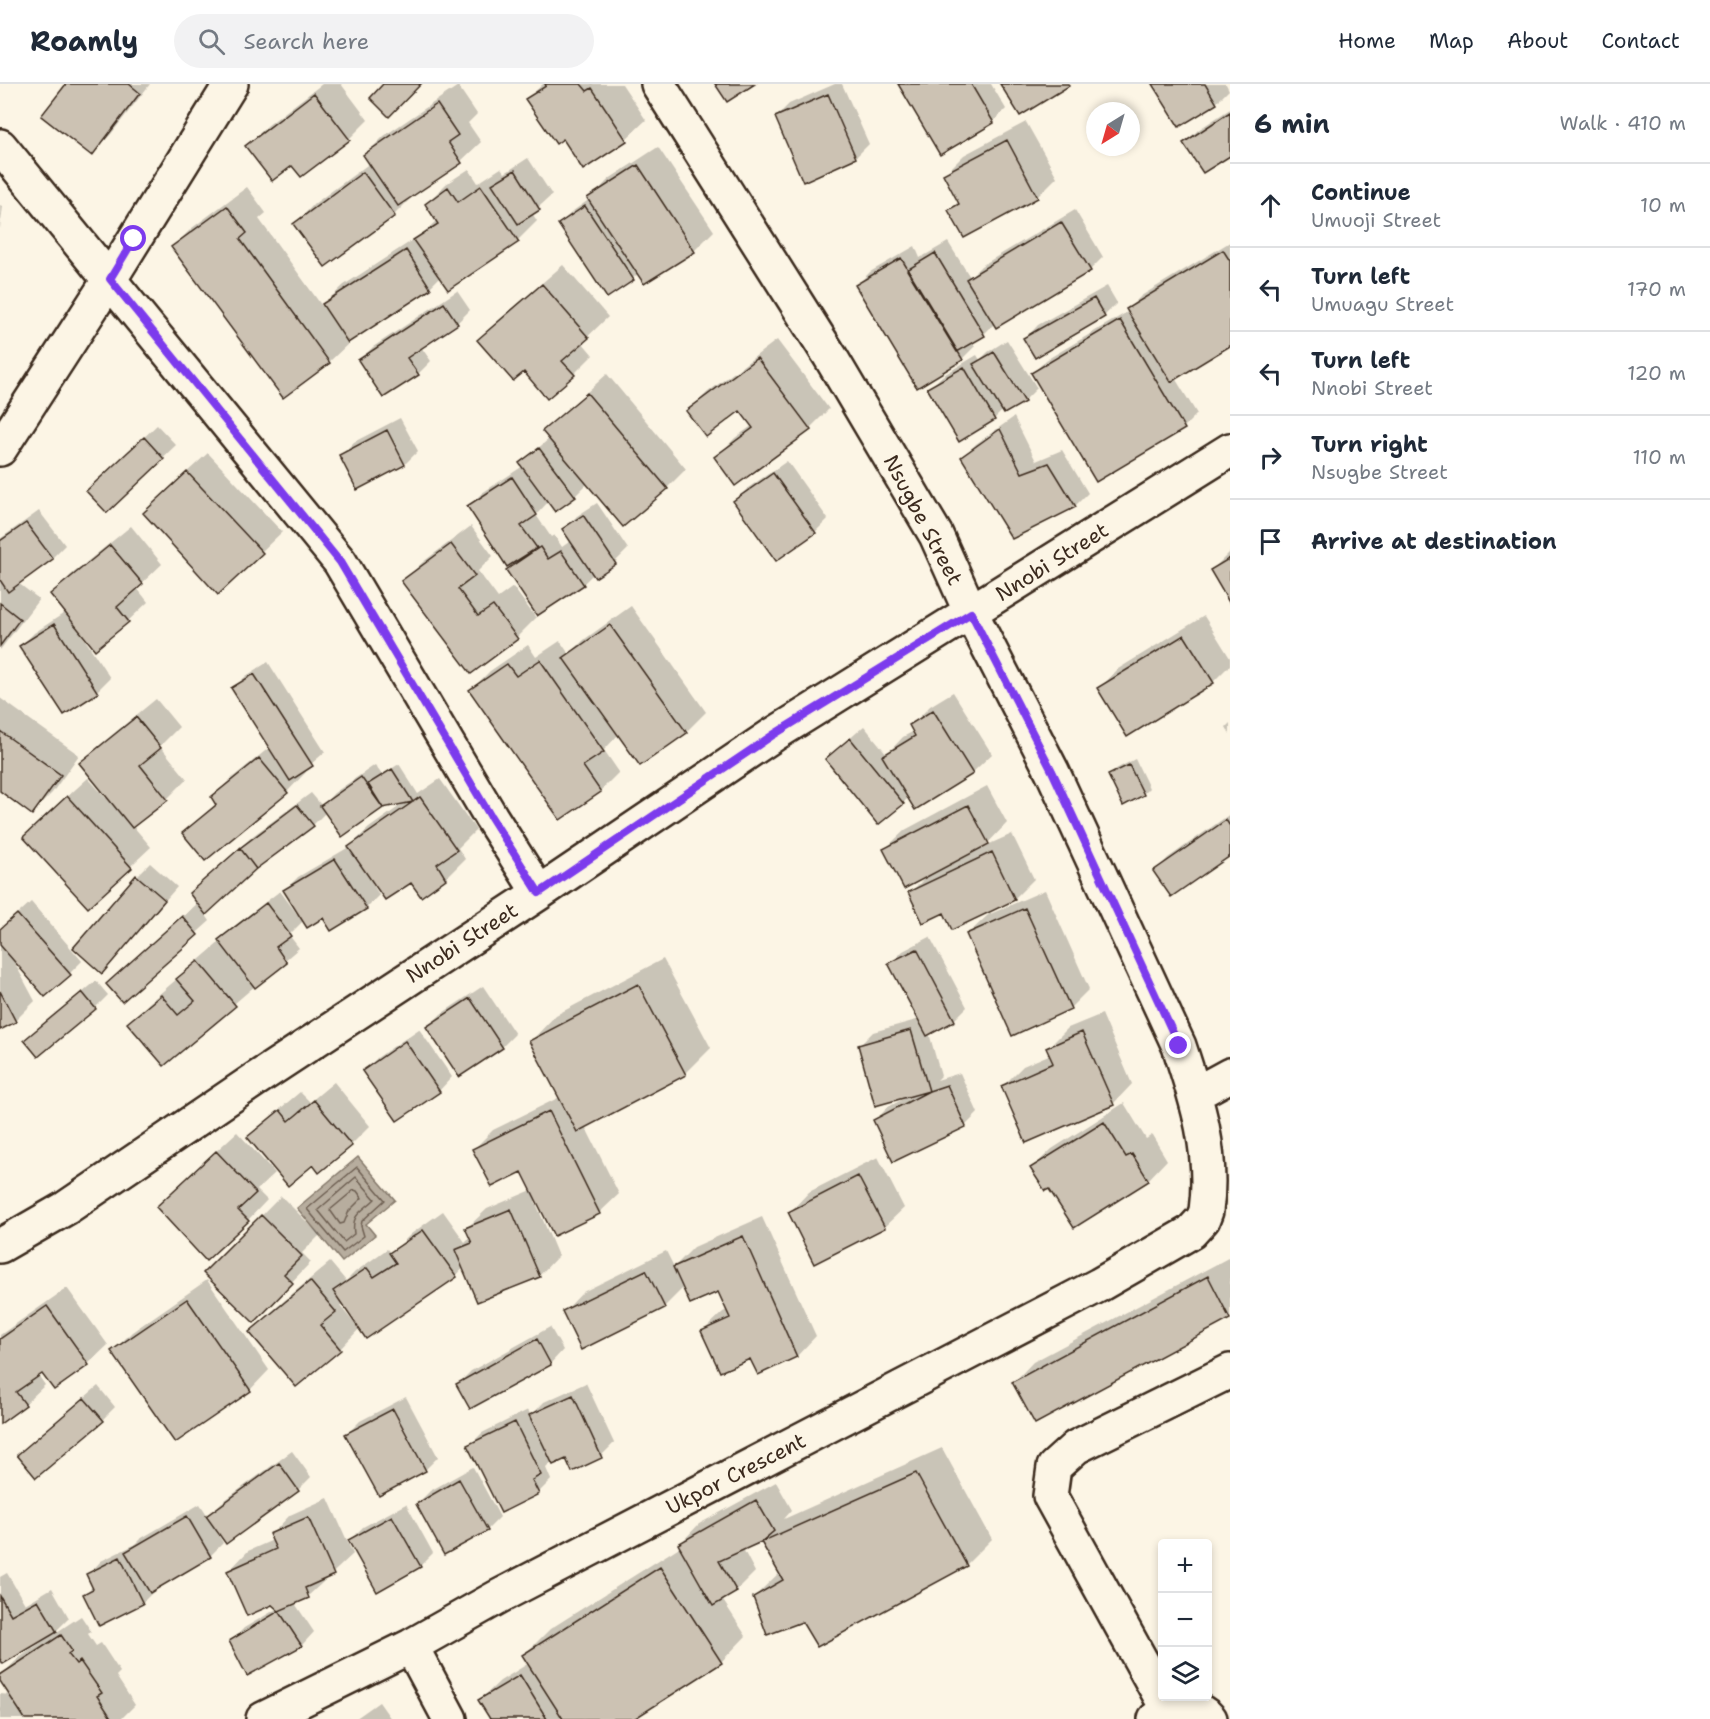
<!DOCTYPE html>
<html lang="en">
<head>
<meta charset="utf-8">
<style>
	:root { --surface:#fff; --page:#f2f2f3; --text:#1f2937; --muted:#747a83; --line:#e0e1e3 }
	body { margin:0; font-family:"Shantell Sans",sans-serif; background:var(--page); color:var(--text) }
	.controls { position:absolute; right:18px; bottom:18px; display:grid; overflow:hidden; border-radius:6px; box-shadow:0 3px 9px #0003 }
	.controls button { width:54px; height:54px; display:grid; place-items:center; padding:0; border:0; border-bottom:2px solid var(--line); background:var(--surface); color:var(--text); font:30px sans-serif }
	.compass { position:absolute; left:1086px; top:18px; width:54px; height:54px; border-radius:50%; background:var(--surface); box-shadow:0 3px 9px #0003; rotate:217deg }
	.stop { position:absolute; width:18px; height:18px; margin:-14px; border:4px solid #7c3aed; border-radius:50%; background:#fff }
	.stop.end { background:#7c3aed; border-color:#fff; box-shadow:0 2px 6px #0008 }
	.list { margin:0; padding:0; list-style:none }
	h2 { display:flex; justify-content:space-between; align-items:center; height:78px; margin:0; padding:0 24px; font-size:26px }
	h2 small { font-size:20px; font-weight:400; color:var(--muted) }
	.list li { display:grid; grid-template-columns:39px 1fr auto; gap:18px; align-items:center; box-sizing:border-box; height:84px; padding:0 24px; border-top:2px solid var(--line) }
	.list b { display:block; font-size:22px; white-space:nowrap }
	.list p { margin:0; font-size:20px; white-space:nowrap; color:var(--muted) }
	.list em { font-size:20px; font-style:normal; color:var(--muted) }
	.icon { flex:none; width:33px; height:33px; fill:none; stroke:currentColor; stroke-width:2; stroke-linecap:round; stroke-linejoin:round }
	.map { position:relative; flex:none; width:1230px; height:1635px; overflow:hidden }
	header { display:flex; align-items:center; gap:36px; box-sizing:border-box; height:84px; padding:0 30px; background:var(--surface); border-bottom:2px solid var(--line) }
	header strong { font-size:28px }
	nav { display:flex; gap:33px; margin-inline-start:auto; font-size:21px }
	.search { width:420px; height:54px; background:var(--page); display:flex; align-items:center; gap:15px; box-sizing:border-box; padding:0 21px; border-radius:33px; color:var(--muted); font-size:22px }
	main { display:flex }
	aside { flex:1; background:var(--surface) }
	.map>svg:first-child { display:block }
</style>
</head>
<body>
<header>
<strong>Roamly</strong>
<div class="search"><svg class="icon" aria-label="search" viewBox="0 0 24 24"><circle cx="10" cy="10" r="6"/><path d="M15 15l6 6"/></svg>Search here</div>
<nav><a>Home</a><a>Map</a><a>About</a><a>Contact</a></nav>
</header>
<main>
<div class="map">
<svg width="1230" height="1635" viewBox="0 0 1230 1635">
	<rect width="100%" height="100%" fill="#fcf5e5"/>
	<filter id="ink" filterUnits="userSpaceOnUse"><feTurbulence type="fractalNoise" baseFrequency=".0167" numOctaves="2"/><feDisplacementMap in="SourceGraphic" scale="12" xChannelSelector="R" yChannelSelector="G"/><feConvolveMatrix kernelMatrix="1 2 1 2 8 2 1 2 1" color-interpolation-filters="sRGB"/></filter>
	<g filter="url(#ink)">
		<path fill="#b7ad9e" stroke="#85796b" stroke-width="1.5" d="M358 1073 395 1116 366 1140 375 1151 342 1178 297 1124Z"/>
		<path fill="#0003" fill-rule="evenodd" d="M68 0H150L111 50 92 70Z
			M322 0H341L368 36 349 55 293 80 247 62 267 42Z
			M543 0H622L646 36 626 55 584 84 563 53 527 15Z
			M835 0H842L869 60 856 73 776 33 789 20Z
			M900 0H991L1006 25 993 38Z
			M1154 0H1226L1229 6 1216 19Z
			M458 2 477 30 468 39 481 58 461 77 413 110 414 111 394 131 295 140 314 120 370 79 365 71 384 52Z
			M1230 25V70L1185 59 1198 46Z
			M1026 38 1057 93 1037 113 950 126 959 117 945 90 964 71Z
			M658 63 714 147 694 167 638 190 608 212 560 140 573 127 590 115 609 95Z
			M528 74 552 111 532 129 537 137 518 156 440 193 430 203 347 257 349 259 329 278 173 163 192 144 247 103 266 129 259 135 322 222 344 201 422 150 437 136 426 120 446 100 469 85 478 99 501 84 505 89Z
			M0 121 3 122 0 145Z
			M1075 126 1103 173 1090 186 995 239 984 250 972 258 975 262 962 275 857 201 870 188 915 162 920 174 948 158 970 193 981 182Z
			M1230 158V261L1175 294 1197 330 1184 343 1097 396 1033 289 1046 276 1129 227 1128 225 1141 212Z
			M563 181 608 233 582 258 593 271 574 290 524 286 479 256 499 236Z
			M1107 202 1117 219 1104 232 1035 272 1025 255 1038 241Z
			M457 207 470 226 457 239 421 263 431 277 418 290 360 276 373 263Z
			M777 256 829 325 810 344 736 400 716 374 735 354 753 341 740 325 688 327 708 308Z
			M1007 256 1037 304 1024 317 1003 326 994 335 960 356 929 305 942 292 977 271 980 276 988 268Z
			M607 290 686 385 667 404 588 399 575 412 556 426 549 417 536 431 551 453 554 451 562 463 572 456 564 445 577 432 597 419 628 465 615 478 596 491 594 489 583 500 508 486 515 478 469 422 482 409 523 382 521 379 550 354 544 347Z
			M1014 333 1036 377 1062 366 1088 409 1075 422 963 373 976 360Z
			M400 334 418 367 405 380 358 404 341 371 354 358Z
			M157 341 176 361 107 427 101 394Z
			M208 369 282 448 218 509 164 409Z
			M787 377 828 435 815 448 735 417 748 404Z
			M39 427 65 461 52 474 18 499 39 515 0 566V455Z
			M131 442 162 480 137 504 148 518 128 537 82 551 110 594 97 607 65 629 21 562 34 549 66 528 52 510 71 491Z
			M471 442 493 472 478 487 498 514 513 503 536 534 517 553 403 497 423 478Z
			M1230 468V517L1212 486Z
			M631 522 706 628 686 648 619 650 604 666 619 688 600 707 471 606 490 587 528 561 536 573 560 557 569 570 585 555Z
			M1204 532 1230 574V581L1213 598 1099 605 1118 585Z
			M268 578 325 668 304 686 306 688 287 708 184 749 217 719 213 713 232 694 270 663 233 605 246 592Z
			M953 608 992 670 972 689 909 713 903 719 827 675 864 642 887 670 903 653 914 647 911 642 930 622Z
			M0 614 79 671 52 709 32 729 0 705Z
			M156 615 179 643 160 662 187 695 167 715 133 742 151 763 88 822 44 734 88 694 106 714 108 712 81 679 101 660Z
			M1230 639V650L1226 643Z
			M1135 675 1149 704 1143 710 1110 691 1116 685Z
			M399 680 418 710 440 695 476 746 458 764 465 775 446 794 374 798 372 799 379 811 366 824 304 836 289 851 299 864 164 980 129 939 149 919 221 857 233 843 280 807 297 830 299 828 285 806 298 793 349 763 369 744 407 717 383 722 342 751 326 728 313 741 255 784 205 830 210 837 122 916 121 888 198 819 204 796 254 751 311 709 322 722 334 709 375 681 382 691Z
			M987 702 1007 739 985 762 1012 750 1034 795 1014 815 945 827 910 809 926 793 885 765 905 746Z
			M1230 730V770L1155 787 1168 774Z
			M150 779 177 803 102 888 137 792Z
			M1045 806 1089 905 1070 924 968 850 988 831Z
			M31 818 82 877 69 890 13 876 35 917 15 937 0 945V846Z
			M930 853 967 923 954 936 929 949 941 992 937 996 960 989 978 1029 965 1042 875 1037 888 1023 909 1012 860 961 873 948 920 935 890 880 903 867Z
			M663 875 711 964 685 990 585 1042 619 1110 599 1129 535 1117 558 1172 539 1192 464 1183 456 1192 360 1244 340 1265 251 1248 271 1228 330 1178 346 1197 355 1188 387 1165 391 1170 411 1150 443 1127 465 1158 470 1153 467 1144 487 1125 532 1106 523 1086 474 1065 493 1046 560 1013 531 957 556 931ZM343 1219 356 1237 354 1239 340 1222Z
			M96 897 108 911 95 924 26 957Z
			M483 902 515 950 502 963 428 943 441 930Z
			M1102 930 1132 1000 1113 1020 1003 1002 1023 982 1051 970 1048 964 1068 944Z
			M419 945 452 993 439 1007 364 987 377 974Z
			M334 998 370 1042 351 1061 313 1079 249 1053 269 1034 300 1008 310 1018Z
			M1124 1019 1146 1055 1152 1051 1167 1076 1148 1096 1049 1103 1032 1084 1052 1065Z
			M237 1048 275 1089 257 1106 267 1116 248 1136 177 1103Z
			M878 1073 904 1124 884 1143 790 1128 809 1108Z
			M281 1112 320 1151 302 1169 311 1178 254 1237 205 1189Z
			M762 1133 816 1252 797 1272 758 1289 751 1273 703 1247 723 1228 727 1226 718 1206 684 1203 665 1222 582 1264 564 1228 583 1208 666 1167 674 1183 694 1163Z
			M1228 1174 1230 1177V1233L1035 1338 1014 1298 1033 1278Z
			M207 1196 269 1286 250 1306 113 1267 132 1248Z
			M67 1204 108 1261 88 1280 43 1288 38 1291 45 1301 25 1320 0 1338V1251Z
			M550 1243 563 1266 550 1280 471 1323 458 1300 471 1287Z
			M586 1299 614 1359 601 1372 566 1373 553 1377 546 1384 551 1396 538 1409 502 1427 469 1362 482 1349 528 1326 531 1332 544 1318Z
			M98 1302 115 1323 102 1336 32 1358Z
			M406 1313 438 1373 425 1386 347 1350 360 1337Z
			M942 1364 992 1455 966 1481 754 1513 780 1488 762 1456 743 1465 755 1488 736 1507 722 1515 746 1552 721 1578 631 1635H492L480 1616 500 1597 529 1579 524 1571 550 1545 681 1462 680 1460 699 1440 776 1398 792 1426 784 1435Z
			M292 1367 311 1393 298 1406 216 1447 223 1459 210 1472 155 1506 142 1519 85 1510 93 1502 88 1491 101 1477 134 1461 140 1455 200 1420 208 1432 221 1419Z
			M473 1383 500 1433 487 1446 445 1469 417 1420 430 1407Z
			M328 1414 353 1470 308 1512 294 1518 314 1548 302 1561 248 1590 231 1557 244 1544 278 1524 229 1487 248 1467 273 1456 271 1451 290 1431Z
			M406 1420 433 1469 420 1482 350 1456 363 1443Z
			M7 1489 25 1520 52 1504 69 1534 56 1547 57 1548 81 1532 91 1547 88 1550 96 1562 101 1559 120 1588 116 1592 135 1621 121 1635H0V1610L11 1611 0 1592 19 1574 43 1557 42 1555 0 1572V1493Z
			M379 1618 391 1635H355Z"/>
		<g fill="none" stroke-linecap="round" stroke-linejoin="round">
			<path stroke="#6d5e51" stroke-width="1.5" d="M357 1083 385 1116 362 1137 361 1142 364 1152 343 1168 307 1125Z
				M356 1093 375 1115C362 1128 351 1129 354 1150L344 1158 318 1126Z
				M354 1106 357 1107 362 1114 349 1127 344 1139 340 1140 330 1126Z"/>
		</g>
		<path fill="#ccc2b3" stroke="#3b2a1e" stroke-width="1.5" d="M66 0H129L140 9 92 72 41 32Z
			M383 0H421L389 33 370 14Z
			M545 0H581L587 7 592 4 627 57 583 86 563 55 556 60 525 15 546 2Z
			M715 0H755L727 18Z
			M898 0H971L994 39 940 71Z
			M1000 0H1068L1069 2 1020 32Z
			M1152 0H1205L1217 20 1179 43Z
			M314 9 350 56 301 93 292 82 272 97 245 62Z
			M828 10 856 74 803 98 775 33Z
			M437 20 458 51 448 58 462 79 398 122 363 71Z
			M1230 28V72L1203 89 1183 59Z
			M1007 56 1038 114 964 154 948 126 959 120 943 90Z
			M638 81 695 168 644 200 587 114Z
			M515 86 540 126 518 140 492 100Z
			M363 88 395 132 325 183 293 140Z
			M481 102 519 158 448 206 413 156 438 140 425 120 448 103 458 118Z
			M227 122 247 149 240 155 330 279 283 314 171 163Z
			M585 122 634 196 607 214 558 140Z
			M1061 138 1091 187 996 244 966 195Z
			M406 166 431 205 348 259 322 220Z
			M1223 166 1230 177V262L1171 298 1126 225Z
			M935 169 985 252 957 268 907 186Z
			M901 174 963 276 917 304 855 201Z
			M542 200 589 254 562 277 575 291 547 315 524 288 513 297 477 256Z
			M1094 214 1105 233 1035 274 1023 254Z
			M444 219 458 240 407 274 419 291 383 314 358 276Z
			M1120 236 1185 345 1096 398 1031 289Z
			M994 268 1025 318 1004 330 973 280Z
			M757 274 811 346 735 402 714 373 753 344 740 327 706 353 686 327Z
			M964 283 995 336 959 358 927 304Z
			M587 309 668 405 623 443 542 347Z
			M1000 345 1022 389 1049 379 1076 423 1012 455 961 373Z
			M387 346 405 381 357 406 339 371Z
			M144 353 164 375 107 429 86 407Z
			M539 364 576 413 555 428 519 379Z
			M187 388 263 469 218 511 143 429Z
			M773 389 816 449 776 477 733 417Z
			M512 393 537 431 521 442 537 464 507 483 467 422Z
			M583 431 616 480 595 494 562 445Z
			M26 439 53 475 8 508 0 496V457Z
			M451 460 475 492 458 505 478 532 493 522 518 555 471 590 401 497Z
			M110 461 143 500 117 523 129 538 95 566 50 510Z
			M540 463 548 475 561 467 584 501 537 532 506 486Z
			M1230 474V520L1210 486Z
			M0 519 20 535 0 562Z
			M54 540 98 609 64 631 19 562Z
			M610 541 687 649 640 682 563 574Z
			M1184 551 1214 599 1127 653 1097 604Z
			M540 576 604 668 583 682 601 708 560 736 469 606 507 580 516 592Z
			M254 590 313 682 290 697 231 604Z
			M933 626 973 690 915 726 882 672 915 652 909 641Z
			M136 633 161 664 140 681 168 716 132 744 79 679Z
			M0 647 61 691 32 731 0 707Z
			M850 654 904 720 878 741 825 675Z
			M259 674 288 709 205 777 182 749 216 721 211 713Z
			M1129 681 1144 711 1123 722 1108 691Z
			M392 685 413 718 383 724 368 700Z
			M361 693 383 724 342 753 320 722Z
			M67 712 132 784 88 824 23 753Z
			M420 713 457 766 437 780 446 795 421 813 411 799 385 816 348 763Z
			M297 721 314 742 256 785 240 764Z
			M968 721 989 760 904 805 883 765Z
			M1226 736 1230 742V772L1171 813 1153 787Z
			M240 764 256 785 206 831 189 809Z
			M992 768 1015 816 952 846 944 829 923 839 908 808Z
			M335 775 367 825 331 847 323 834 307 844 283 806Z
			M136 791 165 816 102 890 73 864Z
			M266 819 291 852 276 863 287 879 255 904 218 856Z
			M1025 824 1071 925 1012 952 966 850Z
			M17 830 71 891 45 913 0 861V845Z
			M182 832 198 851 122 918 106 900Z
			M917 865 955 937 927 952 888 879Z
			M198 877 236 922 164 982 127 939 161 911 178 931 195 917 176 895Z
			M638 900 686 991 577 1048 529 957Z
			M0 907 16 938 0 946Z
			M82 908 96 925 38 973 24 956Z
			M470 914 503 964 459 993 426 943Z
			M911 946 929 1007 875 1022 858 961Z
			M1082 948 1114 1021 1026 1059 1001 1002 1053 979 1046 964Z
			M405 957 440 1008 397 1037 362 987Z
			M947 1001 966 1043 893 1078 873 1036 929 1007Z
			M314 1016 352 1062 319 1089 313 1081 288 1102 247 1053 280 1026 289 1037Z
			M549 1027 600 1130 554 1152 522 1088 492 1103 472 1065Z
			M1104 1038 1126 1073 1132 1070 1149 1097 1074 1144 1049 1105 1045 1107 1030 1084Z
			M216 1067 256 1109 238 1126 249 1137 206 1177 156 1123Z
			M858 1092 885 1144 814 1180 788 1128Z
			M511 1125 540 1193 477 1218 455 1166 472 1159 465 1144Z
			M261 1131 302 1172 284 1190 293 1199 254 1239 203 1189Z
			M423 1146 457 1193 366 1255 333 1207 367 1184 374 1193 396 1179 389 1169Z
			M743 1152 797 1273 758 1291 750 1275 720 1288 701 1247 730 1234 718 1208 690 1220 673 1183Z
			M646 1186 665 1224 581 1266 562 1227Z
			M1208 1192 1230 1235 1035 1340 1012 1298Z
			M310 1197 336 1228 320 1241 341 1266 296 1303 249 1248Z
			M187 1215 251 1307 175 1359 111 1267Z
			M47 1222 89 1281 54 1306 42 1290 16 1308 26 1321 0 1340V1255Z
			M537 1255 551 1281 470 1325 456 1300Z
			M573 1311 602 1374 572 1388 566 1375 553 1381 529 1331Z
			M84 1314 104 1337 36 1394 17 1371Z
			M393 1325 426 1387 379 1412 345 1350Z
			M515 1338 541 1391 532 1396 539 1410 501 1429 467 1361Z
			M279 1379 299 1407 226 1460 206 1432Z
			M916 1389 967 1482 817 1563 802 1538 767 1551 753 1513 783 1496 761 1458Z
			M459 1395 488 1447 444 1471 416 1420Z
			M756 1416 774 1447 761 1458 719 1477 737 1508 713 1522 678 1460Z
			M187 1432 211 1473 150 1509 125 1468Z
			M392 1432 421 1483 377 1508 348 1456Z
			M308 1433 334 1491 305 1504 309 1514 279 1527 272 1521 247 1532 227 1487 276 1465 269 1450Z
			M120 1473 143 1520 99 1542 83 1510 93 1505 86 1490Z
			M660 1483 722 1579 634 1635H563L522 1571Z
			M0 1512 11 1531 38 1516 57 1548 3 1580 0 1575Z
			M279 1527 302 1562 247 1592 229 1557Z
			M61 1551 72 1567 68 1570 76 1580 80 1577 102 1609 97 1612 112 1635H25L0 1597V1591Z
			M520 1591 547 1635H490L478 1616Z"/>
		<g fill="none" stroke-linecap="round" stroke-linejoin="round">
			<g stroke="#3b2a1e" stroke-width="38">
				<path id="street" d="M0 62 340 478 491 733 539 809
					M0 365 110 195 231 0
					M1195 1010 1230 991
					M0 1162 66 1124 256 995 539 809 773 651 1230 366
					M411 1562 450 1635
					M1168 1626 1050 1412 1054 1383 1076 1363 1230 1287
					M263 1635 411 1562 498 1513 1099 1201 1191 1148 1203 1135 1206 1127C1214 1069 1197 1016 1179 962L1052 687 971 529 936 451 830 272 658 0
					M1155 1635C1159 1632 1163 1628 1167 1626 1180 1621 1201 1624 1210 1635"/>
			</g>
			<use href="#street" stroke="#fcf5e5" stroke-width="33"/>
		</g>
	</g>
	<g fill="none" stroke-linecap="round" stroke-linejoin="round" filter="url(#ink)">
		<path stroke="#7c3aed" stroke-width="8" d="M134 155 110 195 340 478 491 733 539 809 773 651 971 529 1052 687 1179 962"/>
	</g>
	<g text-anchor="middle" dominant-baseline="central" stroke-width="4.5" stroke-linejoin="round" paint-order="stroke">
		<g font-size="21" fill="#3b2a1e" stroke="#fcf5e5">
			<text transform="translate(923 436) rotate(62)">Nsugbe Street</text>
			<text transform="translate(1052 478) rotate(-32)">Nnobi Street</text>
			<text transform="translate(462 859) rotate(-33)">Nnobi Street</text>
			<text transform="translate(736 1390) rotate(-27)">Ukpor Crescent</text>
		</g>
	</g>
</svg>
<div class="controls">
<button>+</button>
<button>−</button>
<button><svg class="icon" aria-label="layers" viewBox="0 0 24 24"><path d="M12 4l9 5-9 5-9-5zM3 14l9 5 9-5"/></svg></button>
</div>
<svg class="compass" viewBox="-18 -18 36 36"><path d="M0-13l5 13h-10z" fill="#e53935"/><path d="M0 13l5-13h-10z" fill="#747a83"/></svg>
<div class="stop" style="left:134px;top:155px"></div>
<div class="stop end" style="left:1179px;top:962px"></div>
</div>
<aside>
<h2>6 min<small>Walk · 410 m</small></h2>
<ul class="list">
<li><svg class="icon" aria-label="ahead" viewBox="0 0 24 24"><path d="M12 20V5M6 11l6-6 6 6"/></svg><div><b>Continue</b><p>Umuoji Street</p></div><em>10 m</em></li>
<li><svg class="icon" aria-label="left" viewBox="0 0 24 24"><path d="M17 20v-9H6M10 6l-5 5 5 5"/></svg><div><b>Turn left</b><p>Umuagu Street</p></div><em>170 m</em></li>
<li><svg class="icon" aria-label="left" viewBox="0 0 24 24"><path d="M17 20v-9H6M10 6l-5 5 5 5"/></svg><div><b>Turn left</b><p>Nnobi Street</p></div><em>120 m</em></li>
<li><svg class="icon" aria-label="right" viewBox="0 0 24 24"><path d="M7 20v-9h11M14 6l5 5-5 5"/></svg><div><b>Turn right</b><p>Nsugbe Street</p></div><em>110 m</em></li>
<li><svg class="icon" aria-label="arrive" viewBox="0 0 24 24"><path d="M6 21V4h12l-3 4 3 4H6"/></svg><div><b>Arrive at destination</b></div></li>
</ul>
</aside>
</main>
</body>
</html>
